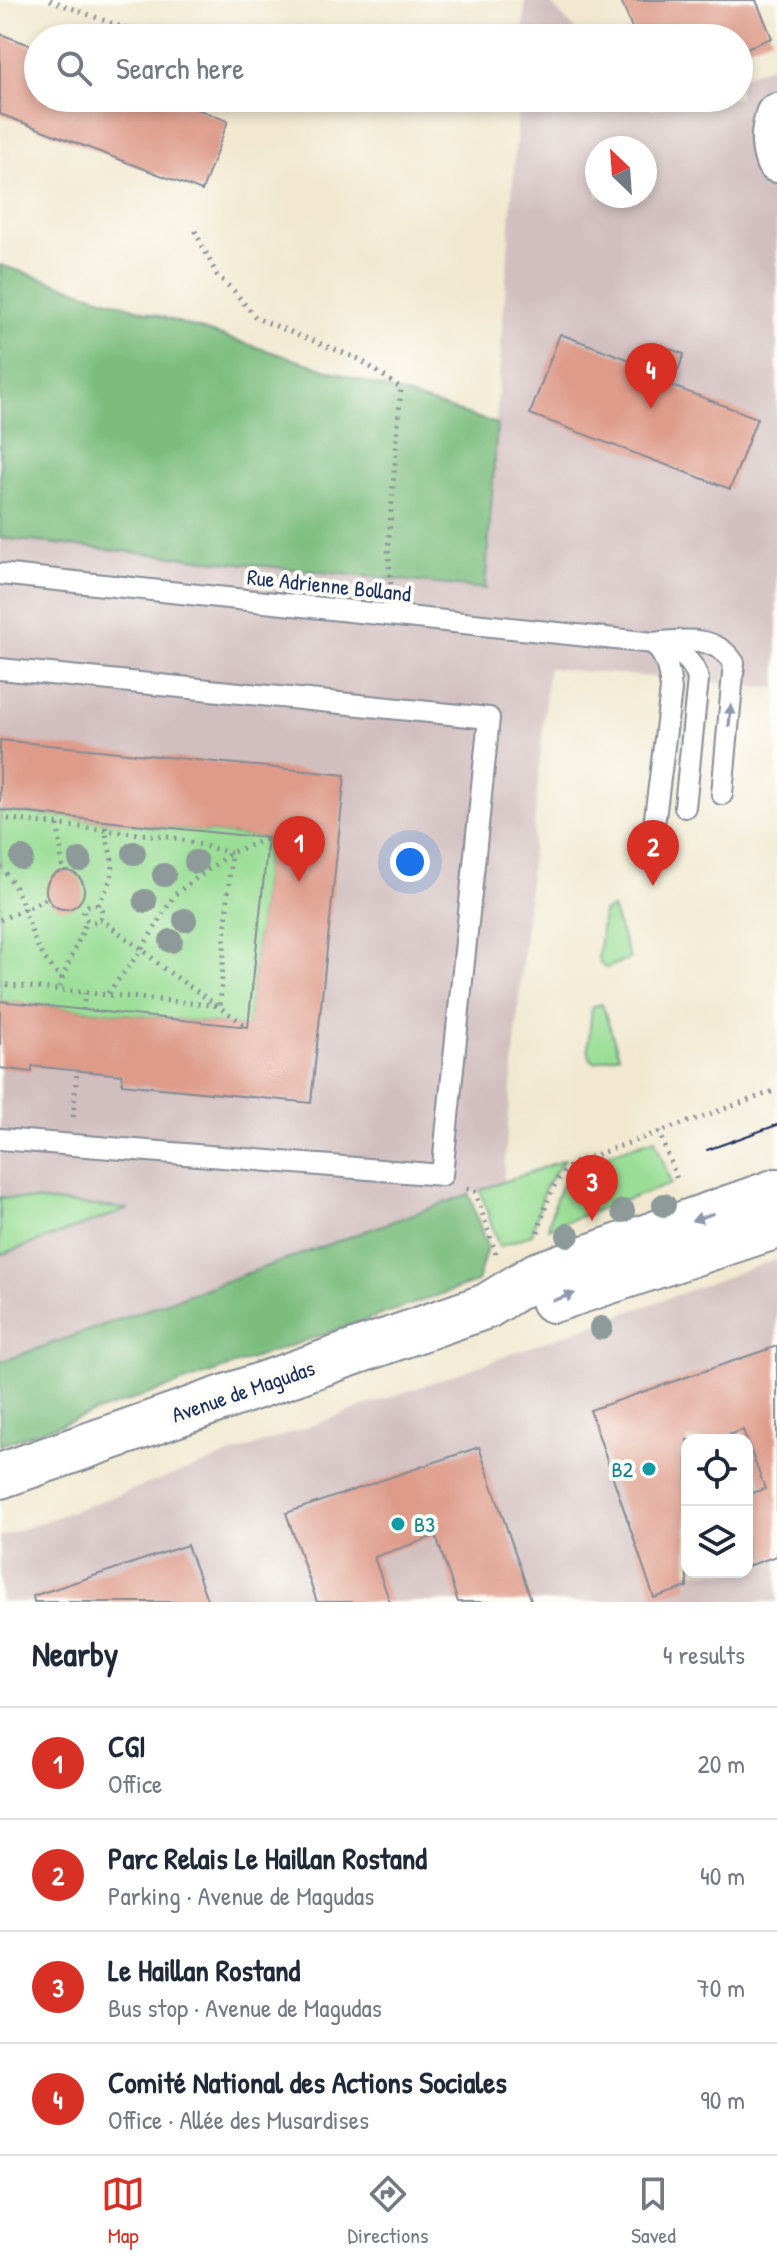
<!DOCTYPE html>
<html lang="en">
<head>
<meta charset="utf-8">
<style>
	:root { --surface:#fff; --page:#f2f2f3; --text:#1f2937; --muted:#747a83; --line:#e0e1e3; --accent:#d93025 }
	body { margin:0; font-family:"Patrick Hand",sans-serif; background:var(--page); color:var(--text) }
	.controls { position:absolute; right:24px; bottom:24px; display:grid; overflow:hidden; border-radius:16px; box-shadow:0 4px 12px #0003 }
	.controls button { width:72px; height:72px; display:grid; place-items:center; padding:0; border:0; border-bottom:2px solid var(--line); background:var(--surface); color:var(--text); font:40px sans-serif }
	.compass { position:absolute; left:585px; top:136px; width:72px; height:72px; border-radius:50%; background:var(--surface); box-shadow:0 4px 12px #0003; rotate:335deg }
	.you { position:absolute; left:410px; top:862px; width:28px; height:28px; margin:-20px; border:6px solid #fff; border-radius:50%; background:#1a73e8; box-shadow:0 0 0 12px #1a73e833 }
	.badge { display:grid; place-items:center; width:52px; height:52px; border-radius:50%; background:var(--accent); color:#fff; font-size:26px; font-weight:700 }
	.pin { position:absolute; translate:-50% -66px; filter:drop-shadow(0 2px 4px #0008) }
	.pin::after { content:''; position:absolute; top:42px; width:28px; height:24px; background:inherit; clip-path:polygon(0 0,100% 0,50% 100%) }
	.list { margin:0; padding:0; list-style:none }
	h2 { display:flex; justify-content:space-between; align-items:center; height:104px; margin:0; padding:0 32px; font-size:34px }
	h2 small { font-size:26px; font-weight:400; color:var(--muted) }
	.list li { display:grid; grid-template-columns:52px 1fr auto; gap:24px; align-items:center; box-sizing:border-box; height:112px; padding:0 32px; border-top:2px solid var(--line) }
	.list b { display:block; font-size:30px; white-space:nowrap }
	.list p { margin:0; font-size:26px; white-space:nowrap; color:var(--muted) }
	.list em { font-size:26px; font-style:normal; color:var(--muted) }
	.icon { flex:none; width:44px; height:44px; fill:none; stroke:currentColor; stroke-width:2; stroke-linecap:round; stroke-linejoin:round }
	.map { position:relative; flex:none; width:777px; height:1602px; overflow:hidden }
	.search { position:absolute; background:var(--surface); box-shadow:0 4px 12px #0003; left:24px; right:24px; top:24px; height:88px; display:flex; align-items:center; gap:20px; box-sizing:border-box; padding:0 28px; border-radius:44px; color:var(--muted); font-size:30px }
	.sheet { height:552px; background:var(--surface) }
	nav { display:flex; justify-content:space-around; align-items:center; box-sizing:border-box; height:112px; border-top:2px solid var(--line); background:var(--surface); font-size:22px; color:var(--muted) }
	nav a { display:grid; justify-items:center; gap:4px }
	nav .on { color:var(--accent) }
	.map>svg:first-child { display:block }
</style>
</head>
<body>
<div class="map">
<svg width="777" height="1602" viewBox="0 0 777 1602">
	<rect width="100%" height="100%" fill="#fdfcf7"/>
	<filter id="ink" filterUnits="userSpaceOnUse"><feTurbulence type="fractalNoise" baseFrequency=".0125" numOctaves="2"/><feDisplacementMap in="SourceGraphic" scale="16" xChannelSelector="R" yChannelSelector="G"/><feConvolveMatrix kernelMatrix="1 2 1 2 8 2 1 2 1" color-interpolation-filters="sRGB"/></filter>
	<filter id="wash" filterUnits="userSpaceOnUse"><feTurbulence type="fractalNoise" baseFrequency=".006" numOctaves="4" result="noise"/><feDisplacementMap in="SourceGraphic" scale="32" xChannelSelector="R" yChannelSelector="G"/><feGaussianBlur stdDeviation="1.8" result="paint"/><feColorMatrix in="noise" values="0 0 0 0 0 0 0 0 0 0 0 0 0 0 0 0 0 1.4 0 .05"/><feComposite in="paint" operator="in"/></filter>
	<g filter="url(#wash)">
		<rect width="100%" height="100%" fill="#f1e8cf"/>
		<path fill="#d1bfbf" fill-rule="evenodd" d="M525 0H547L583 38H523Z
			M777 63V688L548 668 503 1182 0 1362V538L484 589 519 98H640L652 110 684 98H739V78ZM597 148H645V196H597Z
			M777 1259V1602H0V1537ZM687 1440H747V1572H687Z"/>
		<path fill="#9ade95" stroke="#5a867a" stroke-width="2" d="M0 810 268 838 248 1027 0 1001Z
			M612 908 630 959 606 968 601 965 598 959 603 912Z
			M602 1004 619 1055 595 1062 591 1060 588 1049 592 1007Z
			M655 1139 671 1184 548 1228C552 1212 556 1189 569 1176 585 1158 632 1147 655 1139Z
			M564 1160 545 1187 532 1234 499 1247 480 1190Z
			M0 1197 116 1208 129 1209 0 1255Z"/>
		<path fill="#7bbd7e" stroke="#4b766e" stroke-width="2" d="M0 265 497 424 485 589 0 538Z
			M469 1194 487 1247 477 1282 0 1445V1362Z"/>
		<g id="blocks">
			<path fill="#de9b8a" d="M621 0H756L772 38 739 51V38H636Z
				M0 34 38 48V98H202L197 109 228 121 202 191 0 114Z
				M560 334 646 366 654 343 684 354 672 386 757 418 730 489 530 414Z
				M0 740 345 775 311 1103 122 1084V1075L32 1066V1072L0 1068V1001L248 1027 268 838 0 810Z
				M46 890a19 19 0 1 1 38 0a19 19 0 1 1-38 0Z
				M777 1346V1556L747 1566V1495L765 1489 743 1430 713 1440H687V1587L654 1598 590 1410Z
				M479 1447 532 1602H458L436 1536 374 1557 390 1602H317L286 1513Z
				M187 1545 208 1602H34L33 1596Z"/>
		</g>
	</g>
	<g filter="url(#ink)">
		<use href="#blocks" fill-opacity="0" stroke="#868c96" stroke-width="2"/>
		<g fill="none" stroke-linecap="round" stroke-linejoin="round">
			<g stroke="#868c96" stroke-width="24">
				<path id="lane" d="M0 574 653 643C683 640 715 634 734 663L722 794
					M653 643C667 657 669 670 671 690L655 818
					M656 644C677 652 692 656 698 679L685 807
					M0 669 489 718 442 1175 0 1139"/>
			</g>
			<g stroke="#868c96" stroke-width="46">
				<path id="street" d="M777 115C772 132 771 145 777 161"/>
			</g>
			<g stroke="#868c96" stroke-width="48">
				<path id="primary" d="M553 1300 777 1226
					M0 1476 487 1306 537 1275 777 1191"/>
			</g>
			<path stroke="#868c96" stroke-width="5" stroke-dasharray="2 6" stroke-linecap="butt" d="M50 0 151 38
				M195 231 217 275 234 291 256 318 359 359 401 388 388 549 391 587
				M0 818 175 838 231 853 220 1006 0 984
				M58 825 63 871
				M0 867C20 887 24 911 33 936 39 952 50 967 62 979L59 991
				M84 913a9 9 0 1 1 18 0a9 9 0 1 1-18 0Z
				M98 905C105 891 115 877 112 861 110 847 104 835 106 821
				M100 919 142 949 163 968 248 1027
				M0 920 48 898
				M62 979 87 920
				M108 993 140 952 175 894 231 853 268 838
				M83 1010 85 993
				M73 1117 77 1070
				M659 1131 678 1182
				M467 1188 475 1192 496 1254
				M538 1232C546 1206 551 1181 573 1163L777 1090"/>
			<use href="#lane" stroke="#fff" stroke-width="20"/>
			<use href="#street" stroke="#fff" stroke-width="42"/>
			<use href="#primary" stroke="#fff" stroke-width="44"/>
			<path stroke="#1b2f5e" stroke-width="2" d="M707 1150 777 1125"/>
		</g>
		<g fill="#8d9a99">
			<circle cx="134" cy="853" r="12"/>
			<circle cx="22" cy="858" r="12"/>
			<circle cx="80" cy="860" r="12"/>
			<circle cx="196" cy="862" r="12"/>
			<circle cx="164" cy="875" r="12"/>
			<circle cx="145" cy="901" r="12"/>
			<circle cx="185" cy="920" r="12"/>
			<circle cx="171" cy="941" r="12"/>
			<circle cx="664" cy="1205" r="12"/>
			<circle cx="623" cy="1211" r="12"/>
			<circle cx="568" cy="1235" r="12"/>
			<circle cx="601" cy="1328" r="12"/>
		</g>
		<defs><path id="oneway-solid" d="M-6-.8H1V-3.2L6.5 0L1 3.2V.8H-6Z" transform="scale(2)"/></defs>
		<g fill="#8d97ae">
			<use href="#oneway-solid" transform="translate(730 716) rotate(-84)"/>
			<use href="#oneway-solid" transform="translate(703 1217) rotate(161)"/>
			<use href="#oneway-solid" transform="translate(564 1297) rotate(-18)"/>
		</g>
	</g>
	<g fill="#0f9aa8" stroke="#fdfcf7" stroke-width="3">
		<circle cx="649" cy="1469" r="8"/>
		<circle cx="398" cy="1524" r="8"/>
	</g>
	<g text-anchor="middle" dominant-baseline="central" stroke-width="8" stroke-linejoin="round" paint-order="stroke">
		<g font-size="22" fill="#1b2f5e" stroke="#fdfcf7">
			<text transform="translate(329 585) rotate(6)">Rue Adrienne Bolland</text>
			<text transform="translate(243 1391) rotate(-19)">Avenue de Magudas</text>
		</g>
		<g font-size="22" fill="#0d838f" stroke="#fdfcf7" text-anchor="end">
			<text x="633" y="1469">B2</text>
			<text x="414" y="1524" text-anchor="start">B3</text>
		</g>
	</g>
</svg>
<div class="controls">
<button><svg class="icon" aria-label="locate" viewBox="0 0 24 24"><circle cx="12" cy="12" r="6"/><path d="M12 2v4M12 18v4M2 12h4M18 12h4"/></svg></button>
<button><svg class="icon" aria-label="layers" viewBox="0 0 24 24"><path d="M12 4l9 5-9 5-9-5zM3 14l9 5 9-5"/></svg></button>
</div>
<svg class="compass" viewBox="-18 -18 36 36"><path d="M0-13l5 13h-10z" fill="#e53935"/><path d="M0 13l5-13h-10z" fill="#747a83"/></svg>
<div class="you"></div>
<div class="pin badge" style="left:299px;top:882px">1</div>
<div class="pin badge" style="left:653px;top:886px">2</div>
<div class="pin badge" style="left:592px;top:1221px">3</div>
<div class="pin badge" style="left:651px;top:409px">4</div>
<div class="search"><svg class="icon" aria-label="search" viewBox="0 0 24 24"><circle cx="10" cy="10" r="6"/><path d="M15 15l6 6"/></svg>Search here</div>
</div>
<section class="sheet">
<h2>Nearby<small>4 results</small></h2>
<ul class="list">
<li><span class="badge">1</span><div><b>CGI</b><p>Office</p></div><em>20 m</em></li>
<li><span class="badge">2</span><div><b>Parc Relais Le Haillan Rostand</b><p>Parking · Avenue de Magudas</p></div><em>40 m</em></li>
<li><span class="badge">3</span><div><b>Le Haillan Rostand</b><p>Bus stop · Avenue de Magudas</p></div><em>70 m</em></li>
<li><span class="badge">4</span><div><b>Comité National des Actions Sociales</b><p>Office · Allée des Musardises</p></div><em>90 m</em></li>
</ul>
</section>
<nav>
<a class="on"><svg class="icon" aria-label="map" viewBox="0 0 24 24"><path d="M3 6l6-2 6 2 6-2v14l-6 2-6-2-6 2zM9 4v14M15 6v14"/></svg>Map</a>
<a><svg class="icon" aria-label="directions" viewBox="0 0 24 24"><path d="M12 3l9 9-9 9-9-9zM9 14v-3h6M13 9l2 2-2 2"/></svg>Directions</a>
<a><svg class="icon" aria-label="saved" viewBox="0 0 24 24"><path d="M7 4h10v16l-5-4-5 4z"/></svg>Saved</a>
</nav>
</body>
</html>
